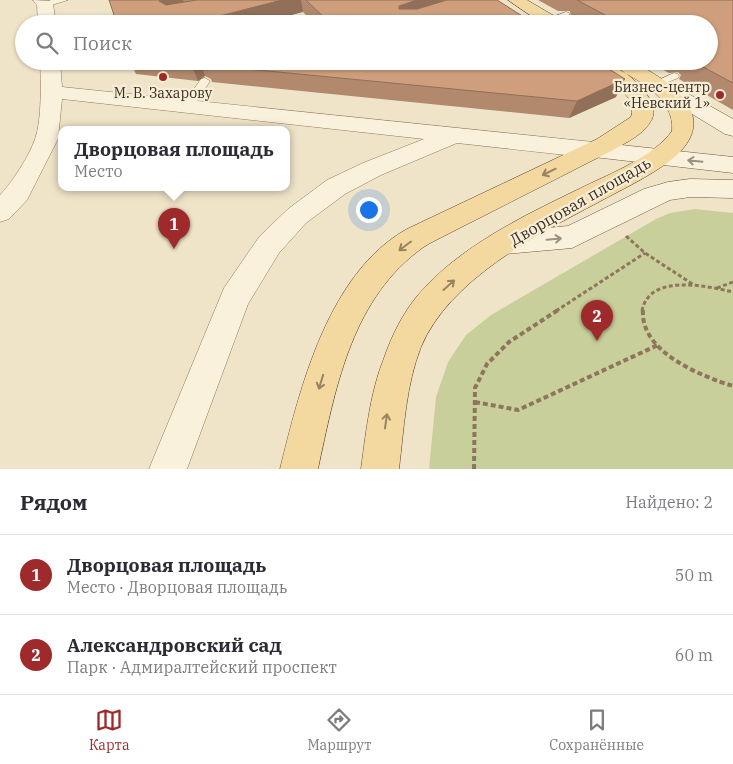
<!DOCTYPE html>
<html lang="ru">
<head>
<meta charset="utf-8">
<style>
	:root { --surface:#fff; --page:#f2f2f3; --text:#2b2b33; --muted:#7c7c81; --line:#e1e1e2; --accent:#9e2a2b }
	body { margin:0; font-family:"IBM Plex Serif",serif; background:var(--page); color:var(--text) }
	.you { position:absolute; left:368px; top:209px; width:18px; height:18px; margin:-12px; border:4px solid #fff; border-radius:50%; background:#1a73e8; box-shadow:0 0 0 8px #1a73e833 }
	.badge { display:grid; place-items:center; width:32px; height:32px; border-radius:50%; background:var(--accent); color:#fff; font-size:16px; font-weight:700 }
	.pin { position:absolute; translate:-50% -41px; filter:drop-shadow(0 1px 2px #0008) }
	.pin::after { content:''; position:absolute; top:26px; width:18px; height:15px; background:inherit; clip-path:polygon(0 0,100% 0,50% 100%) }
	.popup { position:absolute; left:58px; top:126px; width:232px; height:65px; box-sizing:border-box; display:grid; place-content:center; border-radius:10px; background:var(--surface); filter:drop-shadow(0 1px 4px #0005); font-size:16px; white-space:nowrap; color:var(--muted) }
	.popup b { font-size:19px; color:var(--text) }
	.popup::after { content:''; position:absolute; left:50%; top:100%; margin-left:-10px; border:10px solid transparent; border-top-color:var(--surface) }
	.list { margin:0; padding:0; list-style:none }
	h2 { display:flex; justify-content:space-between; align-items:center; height:65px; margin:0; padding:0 20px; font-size:21px }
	h2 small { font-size:16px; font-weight:400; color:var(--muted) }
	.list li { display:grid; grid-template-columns:32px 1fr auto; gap:15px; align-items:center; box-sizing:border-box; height:80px; padding:0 20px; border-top:1px solid var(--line) }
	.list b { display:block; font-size:19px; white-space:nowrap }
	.list p { margin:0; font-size:16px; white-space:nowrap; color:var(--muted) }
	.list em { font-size:16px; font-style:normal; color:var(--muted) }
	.icon { flex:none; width:28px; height:28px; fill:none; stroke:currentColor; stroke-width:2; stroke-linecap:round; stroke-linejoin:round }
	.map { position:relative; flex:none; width:733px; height:469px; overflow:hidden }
	.search { position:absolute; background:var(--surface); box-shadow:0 1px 4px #0004; left:15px; right:15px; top:15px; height:55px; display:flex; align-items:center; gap:12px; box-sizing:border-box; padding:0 18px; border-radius:28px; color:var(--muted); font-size:19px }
	.sheet { height:225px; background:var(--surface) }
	nav { display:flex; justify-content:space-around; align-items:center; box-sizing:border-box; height:70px; border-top:1px solid var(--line); background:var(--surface); font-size:14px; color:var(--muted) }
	nav a { display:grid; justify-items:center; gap:2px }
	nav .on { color:var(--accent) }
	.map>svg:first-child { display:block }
</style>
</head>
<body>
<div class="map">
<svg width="733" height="469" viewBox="0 0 733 469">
	<rect width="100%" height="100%" fill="#f0e4c8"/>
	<path fill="#c9cf9b" d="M695 209 733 213V469H429L436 397 448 362 466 335 491 315 656 219 670 213Z"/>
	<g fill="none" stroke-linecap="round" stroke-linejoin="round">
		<g stroke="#8d765c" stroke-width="1">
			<path id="service" d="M51 0H68L45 7 41 4Z
				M566 12 569 13V17L550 23 545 20Z
				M674 73 678 74 679 76 678 78 656 87 650 84Z
				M205 78 210 81 192 109H184L182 106 184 103 201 79Z"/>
		</g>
		<g stroke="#8d765c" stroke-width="1">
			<path id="minor" d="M33 0 51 1 53 4 56 24H38L37 5Z
				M40 61H60L62 87 593 142 601 144 605 150 601 156 593 158 457 143 381 175 345 194 306 223 279 253 248 304 187 469H149L224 288 259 237 288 209 327 180 363 163 424 139 62 99 58 139 27 200 9 219 0 222V195C11 184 30 155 35 139 42 120 41 82 40 61Z"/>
		</g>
		<g stroke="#6f573f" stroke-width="1">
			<path id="secondary" d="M653 76 660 78 733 119V136L725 134 646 86 643 82 646 78Z
				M593 142 733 157V173L585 156 581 150 585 144Z
				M690 179 733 180V198L690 197 670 200 572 248 505 254 495 251 491 243 495 235 505 232 568 226 644 189 668 182Z"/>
		</g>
		<g stroke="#5b4430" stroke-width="1">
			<path id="primary" d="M508 0H527L561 20 563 24H543Z
				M581 61C588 61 597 60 604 61 621 66 662 98 652 119 645 134 627 142 613 150L440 238C432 242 424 246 417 252 350 304 335 391 318 469H280C300 388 328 273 407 229L597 139 631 117C639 92 600 76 583 65Z
				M609 61C616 61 624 60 631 61 638 62 645 69 651 72 677 88 709 114 685 146 669 168 622 189 597 203 536 235 449 280 421 347 406 385 404 428 399 469H361C366 432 370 393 384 358 392 335 403 313 418 295 459 247 523 216 579 189 607 175 654 157 672 131 675 97 637 80 611 65Z"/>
		</g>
		<path stroke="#8d765c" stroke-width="3" stroke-dasharray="4 2.5" stroke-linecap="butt" d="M626 236 645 253 694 285
			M717 288 733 282
			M556 311 645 253
			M642 311C649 273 707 286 733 292"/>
		<path stroke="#8d765c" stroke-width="4" stroke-dasharray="5 3" stroke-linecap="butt" d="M643 310C640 352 701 376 733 386
			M475 402 518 410 658 345
			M474 469 475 388 487 364 509 342 558 310"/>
		<use href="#service" fill="#faf1dc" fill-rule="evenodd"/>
		<use href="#minor" fill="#faf1dc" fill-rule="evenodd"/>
		<use href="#secondary" fill="#faf1dc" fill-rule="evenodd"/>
		<use href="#primary" fill="#f3d9a0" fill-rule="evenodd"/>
	</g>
	<path fill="#b2896c" d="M109 0H497L535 24H315L303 12Z
		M538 0H733V110L679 79 681 75 678 72 669 73 648 61H709V24H581L571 18 570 11H558Z
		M130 61H596L616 97 569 118 212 82 211 79 205 76 198 81 136 74Z"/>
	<path fill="#916f58" d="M160 0H183L185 8 166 15 159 1Z
		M282 0H301L303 12 258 24H188Z
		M417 0H443L442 7 398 24 399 6Z
		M195 61H200L205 76 198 81 191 63Z
		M625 79 616 97 569 118 577 101Z"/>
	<path fill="#cf9f7d" stroke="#916f58" d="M109 0H160L159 1 166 5 197 0H282L188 24H117Z
		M306 0H417L399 6V9H417L447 0H497L535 24H331Z
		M577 0H733V83L692 61H709V24H622Z
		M170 61H195L191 63Z
		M204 61H491L498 65 534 61H596L625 79 577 101 206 65 205 62Z"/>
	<defs><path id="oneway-shaft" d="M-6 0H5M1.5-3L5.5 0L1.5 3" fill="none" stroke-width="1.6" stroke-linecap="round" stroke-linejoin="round" transform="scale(1.25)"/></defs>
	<g stroke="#9c907e">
		<use href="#oneway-shaft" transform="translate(695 161) rotate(-174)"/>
		<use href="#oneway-shaft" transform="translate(554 239) rotate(-5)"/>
	</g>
	<g stroke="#988460">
		<use href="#oneway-shaft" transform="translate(549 172) rotate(154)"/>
		<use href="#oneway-shaft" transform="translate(405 246) rotate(143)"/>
		<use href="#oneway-shaft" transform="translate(449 285) rotate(-42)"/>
		<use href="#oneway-shaft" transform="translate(321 382) rotate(107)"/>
		<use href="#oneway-shaft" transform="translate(386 421) rotate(-82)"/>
	</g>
	<g fill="#9e2a2b" stroke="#f7eed8" stroke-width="2">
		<circle cx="163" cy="77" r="5"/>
		<circle cx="720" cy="95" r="5"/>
	</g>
	<g text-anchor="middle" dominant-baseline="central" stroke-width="4.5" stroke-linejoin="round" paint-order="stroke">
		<g font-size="14" fill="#3d2e20" stroke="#f7eed8" text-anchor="end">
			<text x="710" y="87">Бизнес-центр<tspan x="710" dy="16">«Невский 1»</tspan></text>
			<text x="163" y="93" text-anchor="middle">М. В. Захарову</text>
		</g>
		<g font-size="16" fill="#3d2e20" stroke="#f7eed8">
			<text transform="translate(580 201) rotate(-30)">Дворцовая площадь</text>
		</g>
	</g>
</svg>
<div class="you"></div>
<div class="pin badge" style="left:174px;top:249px">1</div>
<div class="popup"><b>Дворцовая площадь</b>Место</div>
<div class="pin badge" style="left:597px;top:341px">2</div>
<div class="search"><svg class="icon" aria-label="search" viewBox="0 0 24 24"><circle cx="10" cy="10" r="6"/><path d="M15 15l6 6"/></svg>Поиск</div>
</div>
<section class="sheet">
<h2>Рядом<small>Найдено: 2</small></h2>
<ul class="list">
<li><span class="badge">1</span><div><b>Дворцовая площадь</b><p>Место · Дворцовая площадь</p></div><em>50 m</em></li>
<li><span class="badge">2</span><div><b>Александровский сад</b><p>Парк · Адмиралтейский проспект</p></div><em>60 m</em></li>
</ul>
</section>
<nav>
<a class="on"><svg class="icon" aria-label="map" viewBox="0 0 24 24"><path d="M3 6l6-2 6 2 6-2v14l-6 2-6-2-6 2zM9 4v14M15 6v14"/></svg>Карта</a>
<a><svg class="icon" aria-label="directions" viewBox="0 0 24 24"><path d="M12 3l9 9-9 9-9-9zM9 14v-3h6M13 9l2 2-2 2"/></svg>Маршрут</a>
<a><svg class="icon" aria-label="saved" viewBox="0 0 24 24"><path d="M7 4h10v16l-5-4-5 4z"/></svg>Сохранённые</a>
</nav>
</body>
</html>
